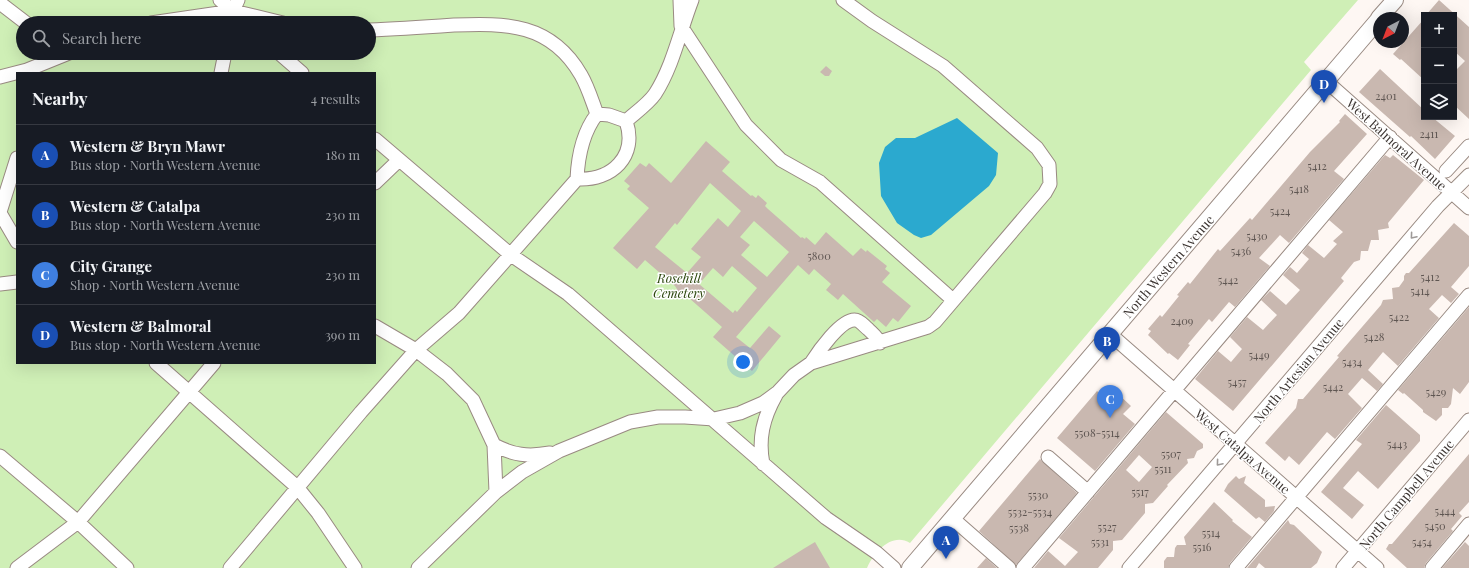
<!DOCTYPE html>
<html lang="en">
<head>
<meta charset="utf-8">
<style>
	:root { --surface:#171b24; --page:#20242c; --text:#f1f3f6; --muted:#9ea1a6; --line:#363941; --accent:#b2b68e }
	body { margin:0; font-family:"Playfair Display",serif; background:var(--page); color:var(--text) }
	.controls { position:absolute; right:12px; top:12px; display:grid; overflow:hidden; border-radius:0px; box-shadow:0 4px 16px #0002 }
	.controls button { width:36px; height:36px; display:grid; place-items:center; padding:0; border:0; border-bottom:1px solid var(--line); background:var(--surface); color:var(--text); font:20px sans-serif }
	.compass { position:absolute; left:1373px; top:12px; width:36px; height:36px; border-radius:50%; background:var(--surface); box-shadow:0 4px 16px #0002; rotate:222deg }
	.you { position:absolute; left:743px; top:362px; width:14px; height:14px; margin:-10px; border:3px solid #fff; border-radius:50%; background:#1a73e8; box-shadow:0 0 0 6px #1a73e833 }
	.badge { display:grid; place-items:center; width:26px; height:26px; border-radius:50%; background:var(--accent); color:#fff; font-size:13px; font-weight:700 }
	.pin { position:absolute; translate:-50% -33px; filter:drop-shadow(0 1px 2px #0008) }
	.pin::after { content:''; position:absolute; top:21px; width:14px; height:12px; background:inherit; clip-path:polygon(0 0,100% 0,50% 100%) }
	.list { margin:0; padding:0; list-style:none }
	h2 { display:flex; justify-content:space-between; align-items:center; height:52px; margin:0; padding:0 16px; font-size:17px }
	h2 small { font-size:13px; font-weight:400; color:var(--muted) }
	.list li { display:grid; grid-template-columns:26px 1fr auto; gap:12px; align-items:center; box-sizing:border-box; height:60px; padding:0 16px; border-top:1px solid var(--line) }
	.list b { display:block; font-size:15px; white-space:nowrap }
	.list p { margin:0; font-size:13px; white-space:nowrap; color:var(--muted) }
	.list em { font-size:13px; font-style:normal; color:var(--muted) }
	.icon { flex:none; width:22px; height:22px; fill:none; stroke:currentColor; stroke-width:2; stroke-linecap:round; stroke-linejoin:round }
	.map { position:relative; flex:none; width:1469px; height:568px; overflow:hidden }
	.search { position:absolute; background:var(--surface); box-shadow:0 4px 16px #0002; left:16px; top:16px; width:360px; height:44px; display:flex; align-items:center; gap:10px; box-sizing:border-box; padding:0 14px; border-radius:22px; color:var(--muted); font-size:15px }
	.panel { position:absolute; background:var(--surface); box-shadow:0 4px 16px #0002; left:16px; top:72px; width:360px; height:292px; border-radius:0px }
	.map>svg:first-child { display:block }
</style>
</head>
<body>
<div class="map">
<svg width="1469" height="568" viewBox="0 0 1469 568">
	<rect width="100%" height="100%" fill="#fef7f3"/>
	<path fill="#cfefb6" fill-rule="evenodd" d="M0 0H1358L1304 62 1311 70 910 543C892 532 874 552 867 568H0ZM23 23H369V53H23ZM17 73H375V363H17Z"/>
	<path fill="#2ba9cf" d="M957 118 998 153 996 175 989 186 931 235 921 238 914 235 897 223 881 196 879 163 885 147 896 138H915Z"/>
	<path fill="#c9b8b0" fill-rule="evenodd" d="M1439 0 1469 27V119L1454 105V72L1465 61 1454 51V15H1426Z
		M1424 19V80L1401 59 1400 60 1393 54Z
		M826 66 832 71 829 76H825L820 72Z
		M1380 69 1424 110V117H1432L1455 136 1435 159 1411 136 1410 137 1359 92Z
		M1345 114 1367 134 1334 171 1344 179 1289 243 1280 235 1259 258 1270 266 1235 307 1229 302 1212 322 1209 319 1188 344 1190 345 1178 360 1169 353 1168 354 1148 335 1151 331 1148 329 1160 315 1162 317 1179 296 1177 295 1188 282 1190 284 1218 249 1220 251 1250 218 1252 220 1310 152 1340 122 1339 121Z
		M706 141 730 162 722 171 751 196 752 195 756 198 758 195 767 203 765 206 768 209 801 238 802 237 805 239 806 237 815 245 826 232 853 256 861 248 866 252 867 250 887 266 885 269 890 273 882 282 911 306 898 322 893 318 886 327 877 319 874 322 843 294 838 300 826 290 831 284 814 269 809 275 798 265 736 337 750 348 769 326 781 336 752 371 713 337 722 327 689 298 685 296 683 299 675 292 677 289 675 286 645 260 637 269 613 248 649 208 627 189 630 186 624 181 640 163 646 167 649 163 671 183ZM710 183 741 211 728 227 718 218 691 249 701 257 687 273 655 247 675 223 677 225ZM754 221 789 252 767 277 741 255 750 245 740 237ZM732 266 757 288 737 312 735 310 733 313 699 284 713 268 723 277Z
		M1385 155 1390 158 1393 155 1424 180 1388 223 1389 228 1378 230 1379 240H1371L1368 251H1361L1360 260 1354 262 1341 278 1344 281 1233 411 1195 379 1218 351 1231 362 1242 349 1230 337 1247 317 1263 330 1277 315 1261 300 1270 291 1286 305 1300 290 1283 275 1290 267 1297 273 1309 259 1302 253 1308 245 1324 258 1337 244 1333 241 1343 232 1329 220Z
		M1454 223 1469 236V266L1451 287 1459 294 1451 303 1442 295 1429 309 1439 318 1398 366 1383 352 1368 370 1383 384 1377 391 1362 378 1348 394 1362 408 1335 439 1327 432 1299 465 1289 456 1285 461 1265 443 1296 408 1298 399H1303L1339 357 1337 356 1381 305 1383 300 1393 299 1392 288 1399 287 1404 280V276L1406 273H1409Z
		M1469 307V382L1460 394 1453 388 1451 404 1448 408H1442V415L1436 421 1423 412V410L1404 393 1403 394 1398 390Z
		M1097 391 1109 402 1117 393 1131 406 1123 414 1135 424 1095 471 1057 438Z
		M1386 405 1420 435V441L1378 489 1358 471 1343 488 1364 505 1352 519 1321 492 1362 444 1356 440Z
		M1166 412 1203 444V448L1197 451 1194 458 1187 459 1188 463 1167 485 1168 486 1153 503 1145 504V513L1122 540 1113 541V550L1098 568H1034L1048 551 1065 566 1078 552 1059 538ZM1139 455 1152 467 1139 482 1126 470Z
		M1469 454V502L1459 513 1462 516 1451 529 1453 531 1426 563 1424 568H1407L1386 549 1389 544H1392Z
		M1040 459 1077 493 1016 565 979 531Z
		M1236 476 1239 479 1246 476 1244 483 1265 500V507L1275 506 1274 511 1265 522 1259 517 1256 519 1224 491 1228 484Z
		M1214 502 1233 520 1232 521 1252 537 1230 563 1228 568H1164V561L1167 557H1174L1175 548 1177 545H1186L1184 537Z
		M1288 520 1290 524 1294 525 1322 552 1317 563 1311 568H1265L1259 563 1256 568H1247Z
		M815 542 830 568H773L805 548Z
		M1465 542 1469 546V568H1442Z
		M986 558 997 568H977Z"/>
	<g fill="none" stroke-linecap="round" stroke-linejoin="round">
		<g stroke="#998a82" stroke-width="15">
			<path id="minor" d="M220 0 237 15
				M680 0 681 26 746 125 781 160 820 182 953 300
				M0 3 26 23
				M151 23 233 11 283 23
				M230 23 233 11 238 0
				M369 30C397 29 426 27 454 25 506 23 551 23 581 75 588 87 592 101 597 114 583 132 578 156 577 179
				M279 53 302 73
				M221 73 225 53
				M0 77 27 70 69 53
				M1326 81 1469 208
				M597 114 609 115 626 121
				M375 139 511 255 568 294 826 518 877 553 894 568
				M1446 171 1469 146
				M375 183 399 160
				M0 212 17 158
				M0 213 17 242
				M0 284 17 282
				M375 326 416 350 447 374 473 400 494 445 496 492
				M1110 334 1377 568
				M156 363 297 487 318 513 355 568
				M811 363C818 352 841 319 855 320 860 320 864 326 868 329 873 334 877 337 880 343
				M494 445C513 455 528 457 550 453
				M0 456 78 522 127 568
				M1048 457 1088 492
				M763 464C758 439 763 418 776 395
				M952 518 1009 568
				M17 568 78 522 214 363
				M230 568 361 412 416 350 459 313 577 179C612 181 638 156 626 121 635 113 648 104 655 94 673 66 680 31 692 0
				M418 568 496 492 522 472 559 451 630 422 658 417H685L714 419 740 413 763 403 778 392 794 375 811 363 928 327 935 322 1045 193 1050 184 1049 165 1037 148 943 66 872 21 843 0
				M1023 568 1390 137
				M1129 568 1438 206 1469 175
				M1236 568 1469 295
				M1343 568 1469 420
				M1432 568 1469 524"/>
		</g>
		<g stroke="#998a82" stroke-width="18">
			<path id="major" d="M1379 18 1395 0
				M910 568 1379 19"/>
		</g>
		<use href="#minor" stroke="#fff" stroke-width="13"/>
		<use href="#major" stroke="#fff" stroke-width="16"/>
	</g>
	<defs><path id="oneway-chevron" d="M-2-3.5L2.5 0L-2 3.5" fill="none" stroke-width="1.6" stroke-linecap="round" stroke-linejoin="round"/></defs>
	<g stroke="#9e9a98">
		<use href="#oneway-chevron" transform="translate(1413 236) rotate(130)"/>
		<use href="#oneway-chevron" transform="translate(1219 463) rotate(130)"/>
	</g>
	<g text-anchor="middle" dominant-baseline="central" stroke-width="3" stroke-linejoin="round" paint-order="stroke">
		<g font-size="11" fill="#5f5652">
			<text x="1386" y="95">2401</text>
			<text x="1429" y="133">2411</text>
			<text x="1317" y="165">5412</text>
			<text x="1299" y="188">5418</text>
			<text x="1280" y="210">5424</text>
			<text x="1257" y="235">5430</text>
			<text x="1241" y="250">5436</text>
			<text x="819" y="255">5800</text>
			<text x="1430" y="276">5412</text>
			<text x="1228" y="279">5442</text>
			<text x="1420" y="290">5414</text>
			<text x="1399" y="316">5422</text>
			<text x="1182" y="320">2409</text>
			<text x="1374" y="336">5428</text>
			<text x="1259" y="354">5449</text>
			<text x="1352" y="361">5434</text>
			<text x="1237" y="381">5457</text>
			<text x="1333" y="386">5442</text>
			<text x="1436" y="391">5429</text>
			<text x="1097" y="432">5508-5514</text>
			<text x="1397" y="443">5443</text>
			<text x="1171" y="453">5507</text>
			<text x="1163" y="468">5511</text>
			<text x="1140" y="491">5517</text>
			<text x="1038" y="494">5530</text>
			<text x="1445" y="510">5444</text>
			<text x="1030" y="511">5532-5534</text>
			<text x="1435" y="525">5450</text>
			<text x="1107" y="526">5527</text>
			<text x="1019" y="527">5538</text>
			<text x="1211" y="532">5514</text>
			<text x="1100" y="541">5531</text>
			<text x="1422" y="541">5454</text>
			<text x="1202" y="546">5516</text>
		</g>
		<g font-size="13" fill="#3c3532" stroke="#fff">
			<text transform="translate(1397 144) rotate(42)">West Balmoral Avenue</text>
			<text transform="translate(1168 266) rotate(-49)">North Western Avenue</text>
			<text transform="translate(1298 370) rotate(-50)">North Artesian Avenue</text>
			<text transform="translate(1243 451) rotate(41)">West Catalpa Avenue</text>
			<text transform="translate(1406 494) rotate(-50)">North Campbell Avenue</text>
		</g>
		<g font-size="13" font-style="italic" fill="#2d480f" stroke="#fff">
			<text x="679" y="277">Rosehill<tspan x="679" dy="15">Cemetery</tspan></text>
		</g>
	</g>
</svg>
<div class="controls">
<button>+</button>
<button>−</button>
<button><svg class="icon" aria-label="layers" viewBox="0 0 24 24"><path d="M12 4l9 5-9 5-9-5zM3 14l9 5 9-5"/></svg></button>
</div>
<svg class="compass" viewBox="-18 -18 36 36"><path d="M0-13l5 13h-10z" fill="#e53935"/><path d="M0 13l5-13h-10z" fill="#9ea1a6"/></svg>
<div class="you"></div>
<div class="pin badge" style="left:946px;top:559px;background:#1a4fb4">A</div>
<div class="pin badge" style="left:1107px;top:360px;background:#1a4fb4">B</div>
<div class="pin badge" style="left:1110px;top:418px;background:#3f7fe0">C</div>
<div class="pin badge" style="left:1324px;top:103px;background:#1a4fb4">D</div>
<div class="search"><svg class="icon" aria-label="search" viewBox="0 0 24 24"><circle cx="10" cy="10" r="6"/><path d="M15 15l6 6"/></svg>Search here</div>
<section class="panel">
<h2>Nearby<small>4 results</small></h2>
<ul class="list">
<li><span class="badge" style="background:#1a4fb4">A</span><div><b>Western &amp; Bryn Mawr</b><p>Bus stop · North Western Avenue</p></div><em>180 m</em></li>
<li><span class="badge" style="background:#1a4fb4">B</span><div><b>Western &amp; Catalpa</b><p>Bus stop · North Western Avenue</p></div><em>230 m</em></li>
<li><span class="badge" style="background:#3f7fe0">C</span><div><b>City Grange</b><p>Shop · North Western Avenue</p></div><em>230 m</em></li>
<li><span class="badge" style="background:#1a4fb4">D</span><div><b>Western &amp; Balmoral</b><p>Bus stop · North Western Avenue</p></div><em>390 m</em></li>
</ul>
</section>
</div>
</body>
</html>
